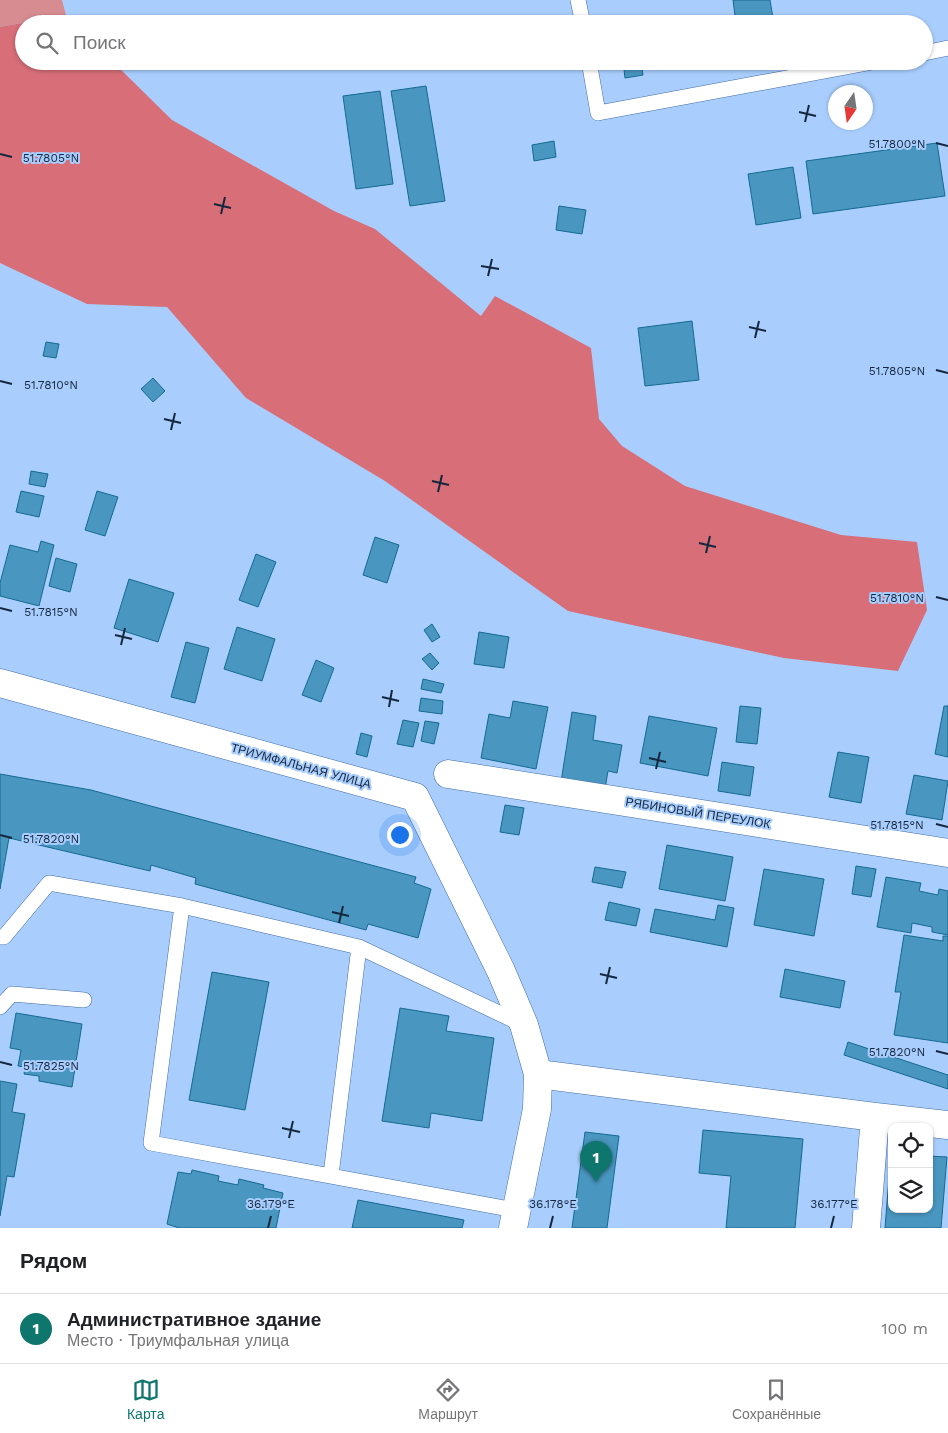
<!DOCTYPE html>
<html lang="ru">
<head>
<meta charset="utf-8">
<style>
	:root { --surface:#fff; --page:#f6f6f6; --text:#202124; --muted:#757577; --line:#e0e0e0; --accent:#0f766e }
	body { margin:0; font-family:"Work Sans",sans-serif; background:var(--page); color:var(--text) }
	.controls { position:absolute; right:15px; bottom:15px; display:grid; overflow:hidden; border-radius:10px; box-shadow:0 1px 4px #0004 }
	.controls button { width:45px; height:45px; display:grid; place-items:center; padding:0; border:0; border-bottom:1px solid var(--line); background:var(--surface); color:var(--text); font:25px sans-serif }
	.compass { position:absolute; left:828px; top:85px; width:45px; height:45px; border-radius:50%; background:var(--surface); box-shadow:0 1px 4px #0004; rotate:193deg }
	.you { position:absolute; left:399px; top:834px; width:18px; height:18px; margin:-12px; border:4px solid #fff; border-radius:50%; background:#1a73e8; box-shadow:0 0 0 8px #1a73e833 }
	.badge { display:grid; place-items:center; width:32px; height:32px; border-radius:50%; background:var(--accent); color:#fff; font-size:16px; font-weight:700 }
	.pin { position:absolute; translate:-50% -41px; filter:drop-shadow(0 1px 2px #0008) }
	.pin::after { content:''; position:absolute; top:26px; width:18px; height:15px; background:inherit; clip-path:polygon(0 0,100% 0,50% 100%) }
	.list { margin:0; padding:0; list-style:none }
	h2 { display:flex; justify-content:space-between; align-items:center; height:65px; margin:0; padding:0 20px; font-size:21px }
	h2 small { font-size:16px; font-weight:400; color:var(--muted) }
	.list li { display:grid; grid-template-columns:32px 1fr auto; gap:15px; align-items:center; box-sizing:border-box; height:70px; padding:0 20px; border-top:1px solid var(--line) }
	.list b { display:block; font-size:19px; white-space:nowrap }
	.list p { margin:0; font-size:16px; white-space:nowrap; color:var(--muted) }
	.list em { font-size:16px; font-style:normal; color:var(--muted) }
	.icon { flex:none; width:28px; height:28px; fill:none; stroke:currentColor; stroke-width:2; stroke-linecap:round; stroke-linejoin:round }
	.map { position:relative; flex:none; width:948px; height:1228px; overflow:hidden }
	.search { position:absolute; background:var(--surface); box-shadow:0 1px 4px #0004; left:15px; right:15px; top:15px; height:55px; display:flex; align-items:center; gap:12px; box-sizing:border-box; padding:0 18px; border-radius:28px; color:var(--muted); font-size:19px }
	.sheet { height:135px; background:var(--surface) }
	nav { display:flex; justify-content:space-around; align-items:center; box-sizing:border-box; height:70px; border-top:1px solid var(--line); background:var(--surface); font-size:14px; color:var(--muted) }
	nav a { display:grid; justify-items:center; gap:2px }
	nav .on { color:var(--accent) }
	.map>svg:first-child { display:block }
</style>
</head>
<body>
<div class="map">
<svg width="948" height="1228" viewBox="0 0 948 1228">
	<rect width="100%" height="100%" fill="#a9cefe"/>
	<path fill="#d78c91" d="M0 0H62L66 15 0 27Z"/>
	<path fill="#d76e78" d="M66 15 74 24H24V61H112L172 120 334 211 375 229 481 316 495 296 591 348 599 419 622 446 685 486 841 535 917 542 927 610 898 671 784 658 568 611 385 481 246 398 167 307 87 304 0 263V27Z"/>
	<path fill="#4996c0" stroke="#156a92" d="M733 0H770L774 24H736Z
		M623 61H641L643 75 625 78Z
		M426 86 445 201 410 206 391 91Z
		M380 91 393 184 356 189 343 96Z
		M554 141 556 157 534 161 532 145Z
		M937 143 945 196 813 214 806 161Z
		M793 167 801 218 756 225 748 174Z
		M559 206 586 210 582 234 556 230Z
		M692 321 699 380 645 386 638 328Z
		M46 342 59 344 56 358 43 356Z
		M153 378 165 391 153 402 141 389Z
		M31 471 48 474 45 487 29 484Z
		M21 491 44 496 39 517 16 512Z
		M97 491 118 497 105 536 85 530Z
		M375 537 399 545 387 583 363 575Z
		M41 541 54 545 39 606 0 596V583L10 545 38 552Z
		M256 554 276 562 258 607 239 600Z
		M56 558 77 564 70 592 49 586Z
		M129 579 174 593 158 642 114 628Z
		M432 624 440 637 432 642 424 630Z
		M237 627 275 639 262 681 224 669Z
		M479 632 509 637 504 668 474 664Z
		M186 642 209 648 195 703 171 697Z
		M430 653 439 663 432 670 422 659Z
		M316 660 334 668 321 702 302 695Z
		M423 679 444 684 441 693 421 689Z
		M421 698 443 701 442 714 419 711Z
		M513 701 548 707 536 769 481 758 489 714 510 718Z
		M740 706 761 708 757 744 736 742Z
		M944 706H948V757L935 754Z
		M572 712 596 716 593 740 622 745 617 773 608 771 605 789 561 782Z
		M649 716 717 728 708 776 640 763Z
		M403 720 419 723 413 747 397 744Z
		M425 721 439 723 434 744 421 741Z
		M361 733 372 736 367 757 356 754Z
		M838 752 869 757 861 803 829 797Z
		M722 762 754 767 750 796 718 791Z
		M0 774 91 790 416 877 414 883 431 889 418 938 368 924 366 930 195 884 196 878 151 865 150 871 9 838 0 889Z
		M914 775 948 781 942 820 906 814Z
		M505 805 524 808 519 835 500 832Z
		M667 845 733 857 725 901 659 889Z
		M856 866 876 869 871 897 852 894Z
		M595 867 626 872 622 888 592 882Z
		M764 869 824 879 814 936 754 925Z
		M886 877 921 883 919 891 938 895 939 889 948 891V935L932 932V927L912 923 911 933 877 927Z
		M609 902 640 909 636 926 605 920Z
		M718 905 734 908 727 947 650 932 655 909 715 920Z
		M904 935 943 941V936H948V1043L894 1035 901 992H895Z
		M785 969 845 981 840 1008 780 997Z
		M212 972 269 982 245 1110 189 1100Z
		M400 1008 449 1016 446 1031 494 1038 482 1121 431 1113 429 1128 382 1121Z
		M16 1013 82 1024 72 1087 39 1081V1076L24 1074 25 1067 18 1066 21 1050 10 1048Z
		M848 1042 948 1075V1089L844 1055Z
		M0 1081 17 1084 12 1112 25 1114 14 1177 7 1176 0 1216Z
		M703 1130 803 1139 795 1228H726L731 1176 699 1173Z
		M585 1132 619 1136 607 1228H572Z
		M891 1153 892 1209H929V1156L947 1157 941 1228H885Z
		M192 1170 219 1176 218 1181 238 1185 239 1179 264 1185 263 1188 283 1193 276 1228H179L167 1224 178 1172 191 1174Z
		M358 1200 464 1220 462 1228H352Z"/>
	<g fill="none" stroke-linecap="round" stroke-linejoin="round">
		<g stroke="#426ca2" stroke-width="16">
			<path id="lane" d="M578 0 583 24
				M924 53 948 48
				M589 61 598 113 878 61
				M0 937H4L49 883 182 906
				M0 1007 12 994 84 1000
				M331 1175 359 947
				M515 1210 151 1143 182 906 359 947 524 1025"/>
		</g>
		<g stroke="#426ca2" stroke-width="29">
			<path id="street" d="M0 683 415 797 501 971 524 1025 538 1074 537 1109 513 1228
				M448 774 948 853
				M538 1074 875 1117 948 1125
				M866 1228 875 1117"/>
		</g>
		<use href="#lane" stroke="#fff" stroke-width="15"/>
		<use href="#street" stroke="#fff" stroke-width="28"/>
	</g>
	<path fill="none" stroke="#15273e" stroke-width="2" d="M799 112 816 116M805 122 809 105M936 143 948 146M0 154 12 157M214 204 231 208M221 214 225 197M481 266 499 269M488 276 492 259M749 327 766 331M755 338 759 321M936 370 948 373M0 381 12 384M164 419 181 423M171 430 175 413M432 481 449 485M438 492 442 475M699 543 716 547M706 553 710 536M936 597 948 600M0 608 12 611M115 635 132 639M121 645 125 628M382 697 399 701M389 707 392 690M649 758 666 762M656 769 660 752M936 824 948 827M0 835 12 838M332 912 349 916M339 923 343 906M600 974 617 978M606 984 610 967M936 1051 948 1054M0 1062 12 1065M282 1128 300 1132M289 1138 293 1121M268 1228 271 1216M550 1228 553 1216M831 1228 834 1216"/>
	<g text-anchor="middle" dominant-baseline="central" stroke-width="4" stroke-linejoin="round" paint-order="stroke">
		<g font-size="12" fill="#15273e" stroke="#a9cefe">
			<text transform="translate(301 766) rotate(15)">ТРИУМФАЛЬНАЯ УЛИЦА</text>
			<text transform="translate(698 813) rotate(9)">РЯБИНОВЫЙ ПЕРЕУЛОК</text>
		</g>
	</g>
	<g font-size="12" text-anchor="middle" fill="#15273e" stroke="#a9cefe" stroke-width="4" stroke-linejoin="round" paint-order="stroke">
		<text x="897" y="148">51.7800°N</text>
		<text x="51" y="162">51.7805°N</text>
		<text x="897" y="375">51.7805°N</text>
		<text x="51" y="389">51.7810°N</text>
		<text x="897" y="602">51.7810°N</text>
		<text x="51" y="616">51.7815°N</text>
		<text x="897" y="829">51.7815°N</text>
		<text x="51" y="843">51.7820°N</text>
		<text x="897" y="1056">51.7820°N</text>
		<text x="51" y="1070">51.7825°N</text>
		<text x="271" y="1208">36.179°E</text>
		<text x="553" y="1208">36.178°E</text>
		<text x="834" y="1208">36.177°E</text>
	</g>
</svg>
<div class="controls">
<button><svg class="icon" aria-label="locate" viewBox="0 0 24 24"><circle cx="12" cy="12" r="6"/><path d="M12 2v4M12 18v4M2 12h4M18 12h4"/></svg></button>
<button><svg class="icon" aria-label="layers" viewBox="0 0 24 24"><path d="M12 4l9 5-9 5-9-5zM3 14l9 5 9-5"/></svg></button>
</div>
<svg class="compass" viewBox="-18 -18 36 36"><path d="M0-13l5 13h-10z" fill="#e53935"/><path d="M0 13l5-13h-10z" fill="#757577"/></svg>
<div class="you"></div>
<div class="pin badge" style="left:596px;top:1182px">1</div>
<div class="search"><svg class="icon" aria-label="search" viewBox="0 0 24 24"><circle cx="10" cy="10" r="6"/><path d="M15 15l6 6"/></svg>Поиск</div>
</div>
<section class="sheet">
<h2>Рядом<small></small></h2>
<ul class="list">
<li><span class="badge">1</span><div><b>Административное здание</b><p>Место · Триумфальная улица</p></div><em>100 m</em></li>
</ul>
</section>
<nav>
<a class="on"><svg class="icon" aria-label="map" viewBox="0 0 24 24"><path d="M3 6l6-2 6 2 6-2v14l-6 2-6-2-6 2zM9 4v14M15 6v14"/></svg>Карта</a>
<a><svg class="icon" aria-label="directions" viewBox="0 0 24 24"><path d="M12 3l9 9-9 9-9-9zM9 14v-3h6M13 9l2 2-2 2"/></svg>Маршрут</a>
<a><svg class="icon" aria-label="saved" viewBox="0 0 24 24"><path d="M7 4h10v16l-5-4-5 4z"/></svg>Сохранённые</a>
</nav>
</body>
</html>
